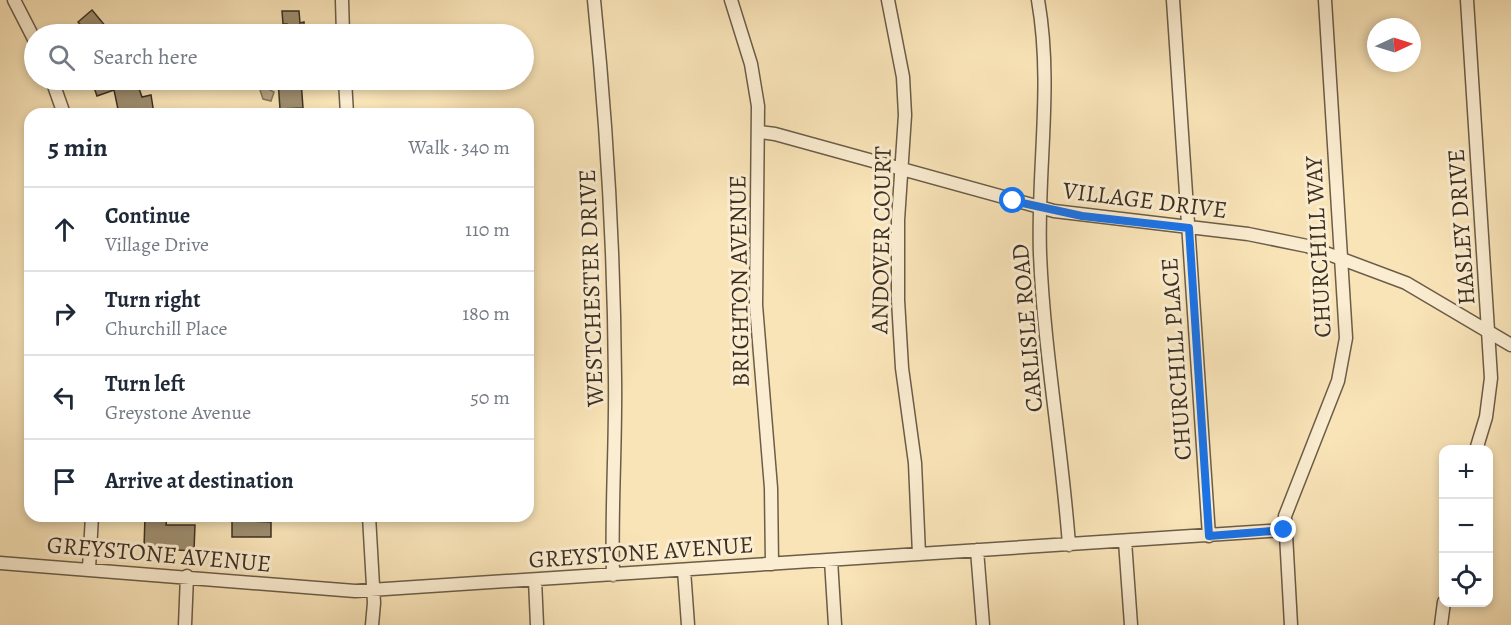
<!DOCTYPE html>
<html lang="en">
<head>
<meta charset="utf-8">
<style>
	:root { --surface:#fff; --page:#f6f6f7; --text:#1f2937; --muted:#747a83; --line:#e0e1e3 }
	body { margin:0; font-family:Alegreya,serif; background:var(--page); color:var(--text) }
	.controls { position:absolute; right:18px; bottom:18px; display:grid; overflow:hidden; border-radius:12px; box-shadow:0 3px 9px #0003 }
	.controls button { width:54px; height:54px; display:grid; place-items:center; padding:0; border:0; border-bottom:2px solid var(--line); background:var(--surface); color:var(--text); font:30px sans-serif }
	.compass { position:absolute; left:1367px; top:18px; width:54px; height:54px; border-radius:50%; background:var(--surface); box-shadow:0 3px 9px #0003; rotate:86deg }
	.stop { position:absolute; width:18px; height:18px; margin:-14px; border:4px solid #1a73e8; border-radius:50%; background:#fff }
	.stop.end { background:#1a73e8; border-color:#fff; box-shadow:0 2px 6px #0008 }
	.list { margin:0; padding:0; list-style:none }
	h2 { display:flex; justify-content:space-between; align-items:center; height:78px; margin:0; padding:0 24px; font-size:26px }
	h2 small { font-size:20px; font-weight:400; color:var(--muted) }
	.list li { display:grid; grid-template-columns:39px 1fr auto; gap:18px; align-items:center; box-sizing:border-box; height:84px; padding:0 24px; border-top:2px solid var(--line) }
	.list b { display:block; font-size:22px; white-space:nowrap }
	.list p { margin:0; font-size:20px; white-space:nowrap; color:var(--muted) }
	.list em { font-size:20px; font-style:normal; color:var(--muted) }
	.icon { flex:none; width:33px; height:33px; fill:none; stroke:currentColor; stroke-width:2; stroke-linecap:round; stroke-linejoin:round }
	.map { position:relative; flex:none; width:1511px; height:625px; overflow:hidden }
	.search { position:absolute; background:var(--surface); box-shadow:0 3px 9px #0003; left:24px; top:24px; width:510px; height:66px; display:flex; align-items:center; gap:15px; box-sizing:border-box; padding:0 21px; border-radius:33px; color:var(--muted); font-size:22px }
	.panel { position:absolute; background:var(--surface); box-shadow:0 3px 9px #0003; left:24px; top:108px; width:510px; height:414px; border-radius:18px }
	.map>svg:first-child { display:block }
</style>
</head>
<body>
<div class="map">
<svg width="1511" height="625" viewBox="0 0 1511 625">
	<rect width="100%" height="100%" fill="#f9e4b8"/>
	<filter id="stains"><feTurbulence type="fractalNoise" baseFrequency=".00333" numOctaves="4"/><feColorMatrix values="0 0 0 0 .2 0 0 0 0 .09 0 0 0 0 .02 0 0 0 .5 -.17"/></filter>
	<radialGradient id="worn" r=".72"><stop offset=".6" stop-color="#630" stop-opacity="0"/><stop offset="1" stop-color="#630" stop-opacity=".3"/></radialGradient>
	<path fill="#b9a785" stroke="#87775d" stroke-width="1.5" d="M265 87 274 92 271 101 263 99 260 90Z"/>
	<path fill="#9e8e70" stroke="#3c3022" stroke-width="1.5" d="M92 10 112 34H89L78 22Z
		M282 11H299L300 23 304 22V34H288L287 24H283Z
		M100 80H136L142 97 151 95 154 114H119L114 90 97 96 92 82Z
		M278 80H301L303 108 280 109Z
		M145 516H167L166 525H195L194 551 144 548Z
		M232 520 271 522V537H232Z"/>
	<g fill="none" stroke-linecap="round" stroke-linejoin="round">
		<g stroke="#6b5d48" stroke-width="15">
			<path id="street" d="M14 0 34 39
				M342 0 343 34
				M594 0C607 126 614 252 615 378 616 444 611 510 613 575
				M731 0 751 64 758 106 756 305 771 488 772 564
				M888 0 903 77 905 115 898 220V300L902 368 915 463 919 554
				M1038 0C1053 85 1037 169 1040 254 1044 352 1062 448 1069 545
				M1173 0 1209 536
				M1467 0 1491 378 1486 417 1476 450
				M52 80 64 114
				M345 80 347 114
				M760 132 775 134 1054 211 1248 234 1307 246 1406 283 1511 345
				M369 516 374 603 372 625
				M1125 541 1131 625
				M977 550 983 625
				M831 560 835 625
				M0 563 355 591 1284 530
				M89 568 92 516
				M684 570 688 625
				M535 580 537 625
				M185 625 187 576
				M1291 625 1285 516 1338 381 1346 338 1325 0
				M1441 625 1444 602"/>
		</g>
		<use href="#street" stroke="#fbedd1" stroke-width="12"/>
	</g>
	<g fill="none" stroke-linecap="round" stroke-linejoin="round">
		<path stroke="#1a73e8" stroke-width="8" d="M1013 201 1082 216 1189 228 1209 536 1284 530"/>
	</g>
	<g text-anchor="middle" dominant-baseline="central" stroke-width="6" stroke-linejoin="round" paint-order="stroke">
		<g font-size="24" fill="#3c3022" stroke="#fbedd1">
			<text transform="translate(1145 200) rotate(7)">VILLAGE DRIVE</text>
			<text transform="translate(1461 227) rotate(-94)">HASLEY DRIVE</text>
			<text transform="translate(881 240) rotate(-89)">ANDOVER COURT</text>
			<text transform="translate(1318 247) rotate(-93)">CHURCHILL WAY</text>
			<text transform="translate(739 281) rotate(-91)">BRIGHTON AVENUE</text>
			<text transform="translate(591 288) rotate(-92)">WESTCHESTER DRIVE</text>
			<text transform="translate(1027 328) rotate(-95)">CARLISLE ROAD</text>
			<text transform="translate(1176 359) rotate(-94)">CHURCHILL PLACE</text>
			<text transform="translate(641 552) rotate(-4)">GREYSTONE AVENUE</text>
			<text transform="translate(159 554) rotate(5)">GREYSTONE AVENUE</text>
		</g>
	</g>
	<rect width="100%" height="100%" filter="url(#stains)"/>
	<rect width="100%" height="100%" fill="url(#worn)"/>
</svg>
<div class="controls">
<button>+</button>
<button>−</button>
<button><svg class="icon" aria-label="locate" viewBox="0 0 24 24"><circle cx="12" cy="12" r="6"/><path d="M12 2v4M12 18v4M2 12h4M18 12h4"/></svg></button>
</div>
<svg class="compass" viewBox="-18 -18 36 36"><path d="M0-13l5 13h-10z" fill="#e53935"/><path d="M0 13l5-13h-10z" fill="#747a83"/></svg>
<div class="stop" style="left:1013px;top:201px"></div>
<div class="stop end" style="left:1284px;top:530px"></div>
<div class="search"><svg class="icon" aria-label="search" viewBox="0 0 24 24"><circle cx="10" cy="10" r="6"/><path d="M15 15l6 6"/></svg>Search here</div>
<section class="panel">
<h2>5 min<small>Walk · 340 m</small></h2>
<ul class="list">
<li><svg class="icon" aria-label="ahead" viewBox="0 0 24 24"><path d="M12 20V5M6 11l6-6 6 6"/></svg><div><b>Continue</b><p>Village Drive</p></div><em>110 m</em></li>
<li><svg class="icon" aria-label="right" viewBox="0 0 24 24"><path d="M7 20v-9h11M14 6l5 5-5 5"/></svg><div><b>Turn right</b><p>Churchill Place</p></div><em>180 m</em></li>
<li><svg class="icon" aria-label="left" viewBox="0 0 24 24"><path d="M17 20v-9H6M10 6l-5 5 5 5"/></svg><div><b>Turn left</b><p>Greystone Avenue</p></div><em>50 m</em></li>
<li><svg class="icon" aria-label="arrive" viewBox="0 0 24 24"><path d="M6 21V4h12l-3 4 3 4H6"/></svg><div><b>Arrive at destination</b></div></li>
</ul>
</section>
</div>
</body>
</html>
